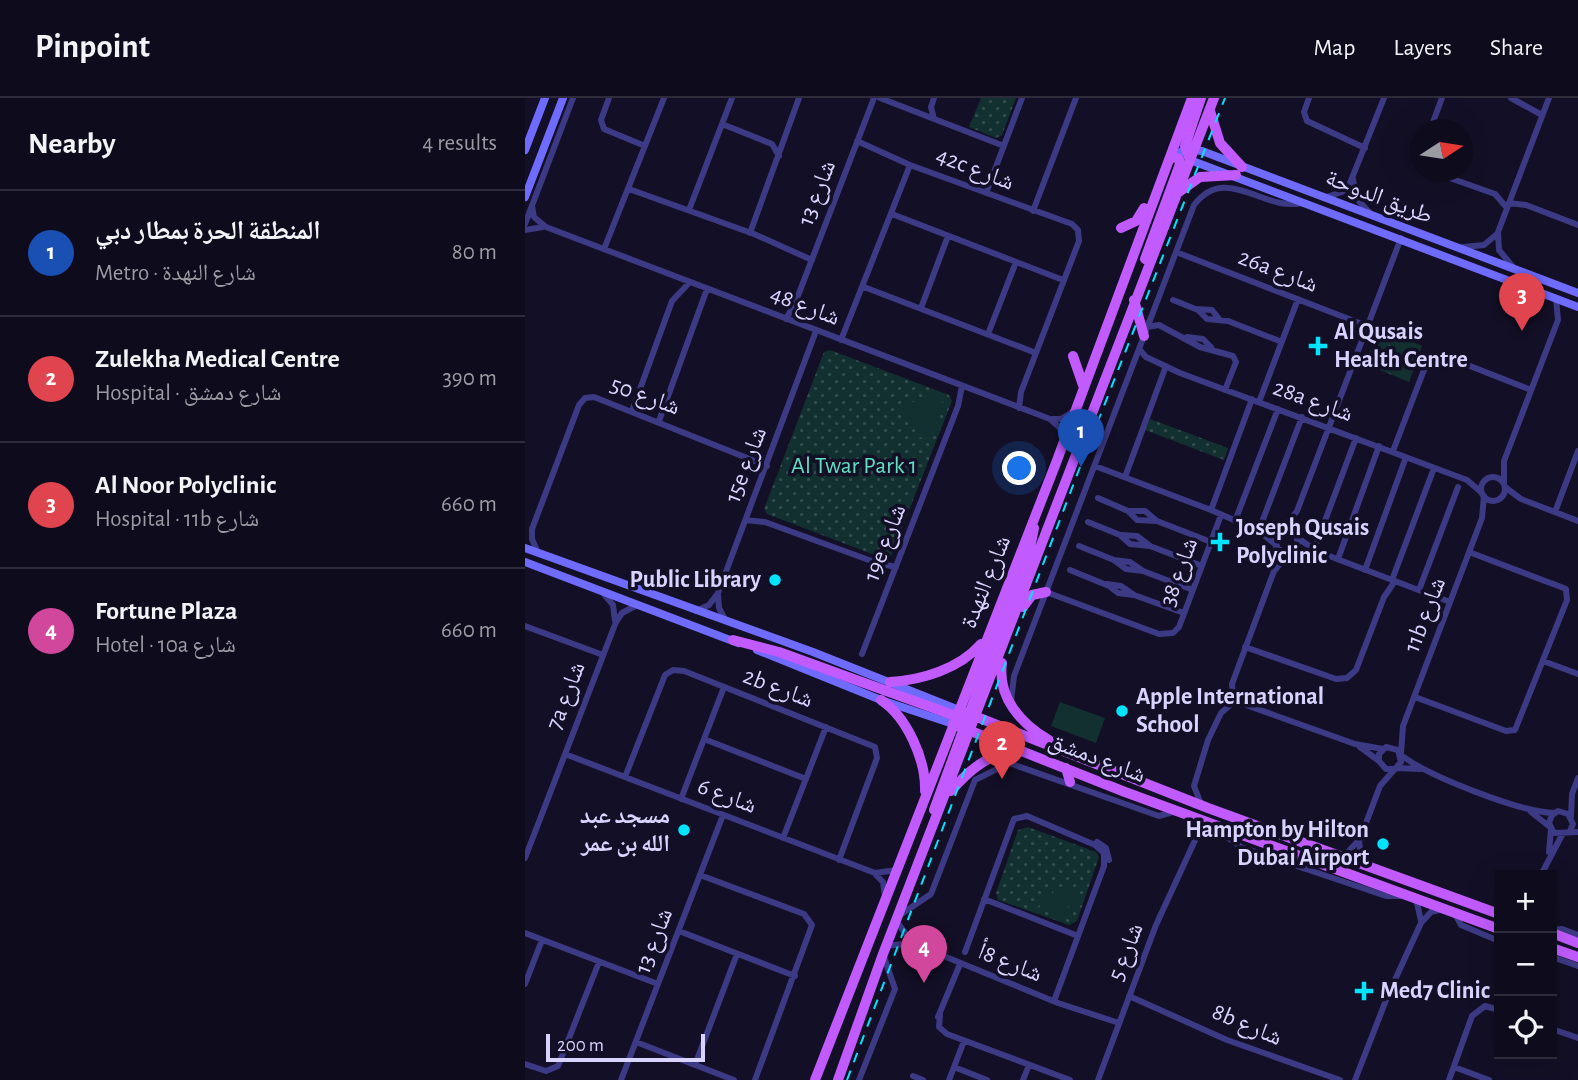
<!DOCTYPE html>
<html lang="en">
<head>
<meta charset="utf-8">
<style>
	:root { --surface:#0e0b1c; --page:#171425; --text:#f1f3f6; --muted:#9b9ba3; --line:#2e2b3b; --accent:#0b8043 }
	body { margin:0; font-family:"Alegreya Sans","Noto Naskh Arabic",sans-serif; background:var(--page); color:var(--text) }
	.controls { position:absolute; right:21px; bottom:21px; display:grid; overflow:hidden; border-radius:0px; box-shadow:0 7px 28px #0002 }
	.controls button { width:63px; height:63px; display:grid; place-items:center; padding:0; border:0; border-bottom:2px solid var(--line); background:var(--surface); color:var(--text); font:35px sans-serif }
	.compass { position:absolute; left:885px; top:21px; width:63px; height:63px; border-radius:50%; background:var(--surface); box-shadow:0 7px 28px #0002; rotate:78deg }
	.scale { position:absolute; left:21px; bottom:18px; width:159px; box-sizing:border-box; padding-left:7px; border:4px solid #d9d4ff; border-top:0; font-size:19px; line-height:24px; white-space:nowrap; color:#d9d4ff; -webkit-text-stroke:5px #130f26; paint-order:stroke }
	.you { position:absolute; left:495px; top:371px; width:24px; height:24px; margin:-18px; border:5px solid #fff; border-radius:50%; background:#1a73e8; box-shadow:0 0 0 10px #1a73e833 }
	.badge { display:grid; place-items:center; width:46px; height:46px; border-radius:50%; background:var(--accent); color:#fff; font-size:23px; font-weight:700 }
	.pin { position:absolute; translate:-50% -58px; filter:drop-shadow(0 2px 4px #0008) }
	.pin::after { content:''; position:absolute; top:37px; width:24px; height:21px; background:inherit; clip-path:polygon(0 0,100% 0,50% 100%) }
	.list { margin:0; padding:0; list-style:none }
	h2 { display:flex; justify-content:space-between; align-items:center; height:91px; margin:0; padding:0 28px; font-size:30px }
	h2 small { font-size:23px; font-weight:400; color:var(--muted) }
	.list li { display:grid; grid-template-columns:46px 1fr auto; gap:21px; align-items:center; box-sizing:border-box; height:126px; padding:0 28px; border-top:2px solid var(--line) }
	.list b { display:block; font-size:26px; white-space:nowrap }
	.list p { margin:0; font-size:23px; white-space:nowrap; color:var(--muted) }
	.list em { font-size:23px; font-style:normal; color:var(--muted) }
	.icon { flex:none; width:38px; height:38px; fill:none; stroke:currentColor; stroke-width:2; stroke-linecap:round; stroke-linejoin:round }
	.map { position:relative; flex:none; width:1053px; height:982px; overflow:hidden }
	header { display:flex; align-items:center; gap:42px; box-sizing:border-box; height:98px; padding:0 35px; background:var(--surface); border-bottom:2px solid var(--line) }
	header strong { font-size:33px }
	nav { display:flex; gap:38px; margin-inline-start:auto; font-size:24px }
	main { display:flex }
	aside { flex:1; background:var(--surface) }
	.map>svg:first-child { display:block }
</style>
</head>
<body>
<header>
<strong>Pinpoint</strong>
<nav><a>Map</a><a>Layers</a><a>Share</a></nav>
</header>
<main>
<aside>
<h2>Nearby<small>4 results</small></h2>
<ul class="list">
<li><span class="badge" style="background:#1a4fb4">1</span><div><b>المنطقة الحرة بمطار دبي</b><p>Metro · شارع النهدة</p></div><em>80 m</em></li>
<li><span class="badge" style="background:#e0444e">2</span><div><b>Zulekha Medical Centre</b><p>Hospital · شارع دمشق</p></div><em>390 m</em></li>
<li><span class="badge" style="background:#e0444e">3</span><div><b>Al Noor Polyclinic</b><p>Hospital · 11b شارع</p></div><em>660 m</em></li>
<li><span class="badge" style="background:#d1479c">4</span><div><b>Fortune Plaza</b><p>Hotel · 10a شارع</p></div><em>660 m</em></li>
</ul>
</aside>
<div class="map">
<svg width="1053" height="982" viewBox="0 0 1053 982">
	<defs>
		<pattern id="grass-dots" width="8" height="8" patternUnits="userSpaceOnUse" patternTransform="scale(1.75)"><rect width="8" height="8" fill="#12302f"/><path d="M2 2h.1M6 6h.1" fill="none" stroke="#344d4e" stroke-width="1.8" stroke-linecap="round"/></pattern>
	</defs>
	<rect width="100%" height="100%" fill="#130f26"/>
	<path fill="url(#grass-dots)" d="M456 0H491L477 37 471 40 444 29Z
		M854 231 897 248 884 284 840 266Z
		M305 252 424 297 427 303 366 458 360 461 242 416 239 411 299 254Z
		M625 321 703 350 699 362 620 332Z
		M503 729 571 754 574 759 552 823 544 827 473 802 471 795 493 732Z"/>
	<path fill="#12302f" d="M880 241 897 248 884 284 866 276Z
		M412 293 422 313 409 320 413 331 394 340 377 309Z
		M535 604 580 620 571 645 526 628Z
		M531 787 553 795 549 808 544 807 540 819 514 810 519 798 526 800Z"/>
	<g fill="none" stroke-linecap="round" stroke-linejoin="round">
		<path stroke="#3d3a85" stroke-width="6" d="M84 0 76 22 79 31 120 48
			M355 0 479 48
			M784 0 779 14 782 23 840 50
			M986 0 1017 17
			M409 21 406 9 409 0
			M197 26 247 46 254 58
			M905 32 917 0
			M332 43 385 67 547 126 553 132 554 143 496 294 494 310
			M895 56V63
			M908 74 970 96 982 110
			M828 81 831 100 846 116
			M104 91 229 136 287 162
			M461 95 497 0
			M801 99 817 94 825 85 859 0
			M984 105 1001 107 1053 127
			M7 108 9 119 21 129 525 321 535 330 538 343
			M164 112 207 0
			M508 113 551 0
			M367 116 538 182
			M0 126 48 0
			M0 132 18 129
			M225 135 274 0
			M938 149 959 147 972 136
			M79 151 139 0
			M651 154 842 228
			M988 169 974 152 973 134 1024 0
			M339 189 511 255
			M648 202 673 212 682 221 703 223 757 244
			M396 210 423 138
			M671 211 687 212 695 222
			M261 221 271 203 349 0
			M622 229 634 227 675 249 708 258 711 264 700 292
			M463 236 491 164
			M662 239 678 241 686 249
			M316 242 385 67
			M614 251 621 259 655 275 942 382 957 395
			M734 304 773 201
			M107 313 147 203 164 185
			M527 321H536L549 313
			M134 323 182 191
			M868 353 902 264 907 259 917 257 1006 292
			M570 368 686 412 734 433 750 446
			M600 379 641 268
			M956 391a12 12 0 1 1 24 0a12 12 0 1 1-24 0Z
			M979 385V363L1033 222 1031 201
			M980 389 996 401 1053 423
			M573 400 603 413 612 422 632 423 686 444
			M686 412 727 301
			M603 413H620L632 423
			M1030 414 1053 353
			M221 422 240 424 352 465 371 469
			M710 423 753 311
			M563 424 595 437 605 446 625 448 677 468
			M737 424 777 319
			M733 431 755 433
			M758 431 772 413 876 140
			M596 437 612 438 625 448
			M773 440 791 453 925 504
			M792 444 831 340
			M554 448 589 462 601 471 618 473 668 492
			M944 454 1028 486
			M13 455 7 441V431L54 307 60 300 69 299 242 368
			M763 455 753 451 750 443 753 435 761 431 771 437 773 445 749 473 707 586 708 598 721 607 830 646 858 651
			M813 461 854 348
			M589 462 605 464 618 473
			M750 471 751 448
			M545 472 584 488 593 495 609 497 659 515
			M840 472 881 359
			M867 482 909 370
			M582 486 596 488 609 497
			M894 492 933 389
			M521 494 634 536 648 535 654 529 696 417
			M79 496 88 507 90 523
			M193 497 194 510 201 523
			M171 513 184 507 193 495 291 233
			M0 528 78 557
			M720 549 811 581 822 580 831 572 859 499 870 483
			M337 556 433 308 437 288
			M1018 563 1053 576
			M890 599 981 633 990 632 1042 502 1041 491 1026 485
			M486 603 489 578 669 107C701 65 739 114 776 105
			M179 641 281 681
			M835 649 854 663
			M876 655 878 628 957 420 959 398
			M40 656 350 775 372 772
			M876 657C903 678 997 715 1030 715
			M872 670 895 671
			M100 679 140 577 148 572 159 573 350 649 352 660 314 762
			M156 701 199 589
			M676 706 669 688 683 642 696 615 711 602
			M1006 714 1025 729
			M664 717 670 739
			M1046 718 1047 696 1053 680
			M697 729 702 739 716 749 861 798H877
			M1045 733 1048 726 1043 716 1033 713 1027 717 1024 725 1029 735 1053 734
			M258 740 301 629
			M834 743 837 766
			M572 744 581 750 584 762
			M1024 754 1026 731
			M818 759 835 741 855 688 876 664 873 652 861 649 854 656V663L861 671H869
			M0 760 91 524 97 515 112 507
			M175 777 279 816 287 827 230 982
			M351 777 358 784 360 798
			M1016 777 1037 737
			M891 800 896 823
			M459 801 553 838
			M929 814 936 827 974 843
			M375 817 406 796 450 682 484 665 634 718 651 713
			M371 822 386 844
			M1027 832 1037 831 1053 837
			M154 833 270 878
			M0 835 133 886
			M361 848 387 845 533 905 594 925
			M440 854 489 721 502 718 570 747 579 755V768L529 903
			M1027 859 1053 868
			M0 886 17 842
			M604 898 702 942 815 982
			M415 917 414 929 422 936 545 982
			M413 919 435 866
			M1027 931 1053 940
			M111 944 209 982
			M0 966 21 973 33 968 74 864
			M170 967 212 856
			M429 969 462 982
			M929 969 964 982
			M388 978 398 982
			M96 982 198 717
			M334 982 370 891 358 856
			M424 982 439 943
			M498 982 504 967
			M573 982 631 827 672 738 689 727
			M830 982 863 897 896 825 906 814 918 811
			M924 982 947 918 960 908 974 912"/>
		<path stroke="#6f6bff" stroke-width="8" d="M0 52 20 0
			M645 62 660 51 677 53 1053 195
			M665 62 1053 209
			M0 99 38 0
			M0 450 288 554 434 612
			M0 464 213 545
			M232 552 356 602 428 626"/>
		<path stroke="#c25bff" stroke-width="10" d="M685 13 695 45 717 69
			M665 62 660 48 676 0
			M654 94 675 79 711 77
			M596 130 611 123 619 110
			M620 161 655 66 654 61 648 59
			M609 202 619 238
			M548 258 558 287
			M498 509 507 497 521 494
			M208 542 254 554 436 620
			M477 565C472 599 496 626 524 642
			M365 584C397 582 434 571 456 546
			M356 602C382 619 401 662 400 693
			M434 612 683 710 974 816
			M428 626 600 694 974 831
			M541 670 545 684
			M426 693C444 672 463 656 491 653
			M409 712 505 450 509 430
			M1027 835 1053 845
			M1027 850 1053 859
			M290 982 531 365 667 0
			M313 982 358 856 689 0"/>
		<path stroke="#00e5ff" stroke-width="2" stroke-dasharray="10 9" stroke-linecap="butt" d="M322 982 555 369 700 0"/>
	</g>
	<g fill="#00e5ff" stroke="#130f26" stroke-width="2.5">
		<path d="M789.5 237.5h7v7h7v7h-7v7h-7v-7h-7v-7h7z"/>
		<path d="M691.5 433.5h7v7h7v7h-7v7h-7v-7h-7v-7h7z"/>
		<circle cx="250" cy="482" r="7"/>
		<circle cx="597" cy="613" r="7"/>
		<circle cx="159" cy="732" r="7"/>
		<circle cx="858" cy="746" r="7"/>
		<path d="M835.5 882.5h7v7h7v7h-7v7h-7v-7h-7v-7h7z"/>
	</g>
	<g text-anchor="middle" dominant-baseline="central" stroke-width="7" stroke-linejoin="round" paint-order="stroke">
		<g font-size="24" fill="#d9d4ff" stroke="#130f26">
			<text transform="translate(450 71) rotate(21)">42c شارع</text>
			<text transform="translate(292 95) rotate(-69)">شارع 13</text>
			<text transform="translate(854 99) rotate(21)">طريق الدوحة</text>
			<text transform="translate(753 173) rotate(21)">26a شارع</text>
			<text transform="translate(280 208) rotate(21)">شارع 48</text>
			<text transform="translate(120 298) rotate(20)">شارع 50</text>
			<text transform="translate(788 303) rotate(20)">28a شارع</text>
			<text transform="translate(221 367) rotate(-69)">15e شارع</text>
			<text transform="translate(360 445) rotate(-69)">19e شارع</text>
			<text transform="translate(654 474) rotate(-70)">شارع 38</text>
			<text transform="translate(461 484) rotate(-68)">شارع النهدة</text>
			<text transform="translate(900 517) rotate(-69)">11b شارع</text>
			<text transform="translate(253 590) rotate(21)">2b شارع</text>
			<text transform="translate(41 598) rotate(-69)">7a شارع</text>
			<text transform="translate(572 660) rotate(21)">شارع دمشق</text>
			<text transform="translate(202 698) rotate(21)">شارع 6</text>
			<text transform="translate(129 843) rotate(-69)">شارع 13</text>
			<text transform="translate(601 854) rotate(-69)">شارع 5</text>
			<text transform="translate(485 865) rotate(22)">شارع 8أ</text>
			<text transform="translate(722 927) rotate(23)">8b شارع</text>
		</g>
		<g font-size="24" font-weight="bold" fill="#d9d4ff" stroke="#130f26" text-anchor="start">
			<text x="809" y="234">Al Qusais<tspan x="809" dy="28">Health Centre</tspan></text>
			<text x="711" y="430">Joseph Qusais<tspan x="711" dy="28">Polyclinic</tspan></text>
			<text x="236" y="482" text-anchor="end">Public Library</text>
			<text x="611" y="599">Apple International<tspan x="611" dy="28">School</tspan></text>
			<text x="145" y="718" text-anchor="end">مسجد عبد<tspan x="145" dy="28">الله بن عمر</tspan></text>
			<text x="844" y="732" text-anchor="end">Hampton by Hilton<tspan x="844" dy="28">Dubai Airport</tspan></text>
			<text x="855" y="893">Med7 Clinic</text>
		</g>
		<g font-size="24" fill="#5fe0c0" stroke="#130f26">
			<text x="329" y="368">Al Twar Park 1</text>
		</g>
	</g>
</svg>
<div class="controls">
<button>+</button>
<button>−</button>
<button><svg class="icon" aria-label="locate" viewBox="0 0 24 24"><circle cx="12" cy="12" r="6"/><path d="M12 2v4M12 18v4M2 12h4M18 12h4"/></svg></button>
</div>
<svg class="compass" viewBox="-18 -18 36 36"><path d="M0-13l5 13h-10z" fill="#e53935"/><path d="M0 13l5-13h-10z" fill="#9b9ba3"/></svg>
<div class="scale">200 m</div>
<div class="you"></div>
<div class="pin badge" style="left:556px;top:369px;background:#1a4fb4">1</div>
<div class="pin badge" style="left:477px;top:681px;background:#e0444e">2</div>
<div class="pin badge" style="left:997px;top:233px;background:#e0444e">3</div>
<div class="pin badge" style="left:399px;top:885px;background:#d1479c">4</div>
</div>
</main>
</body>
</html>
